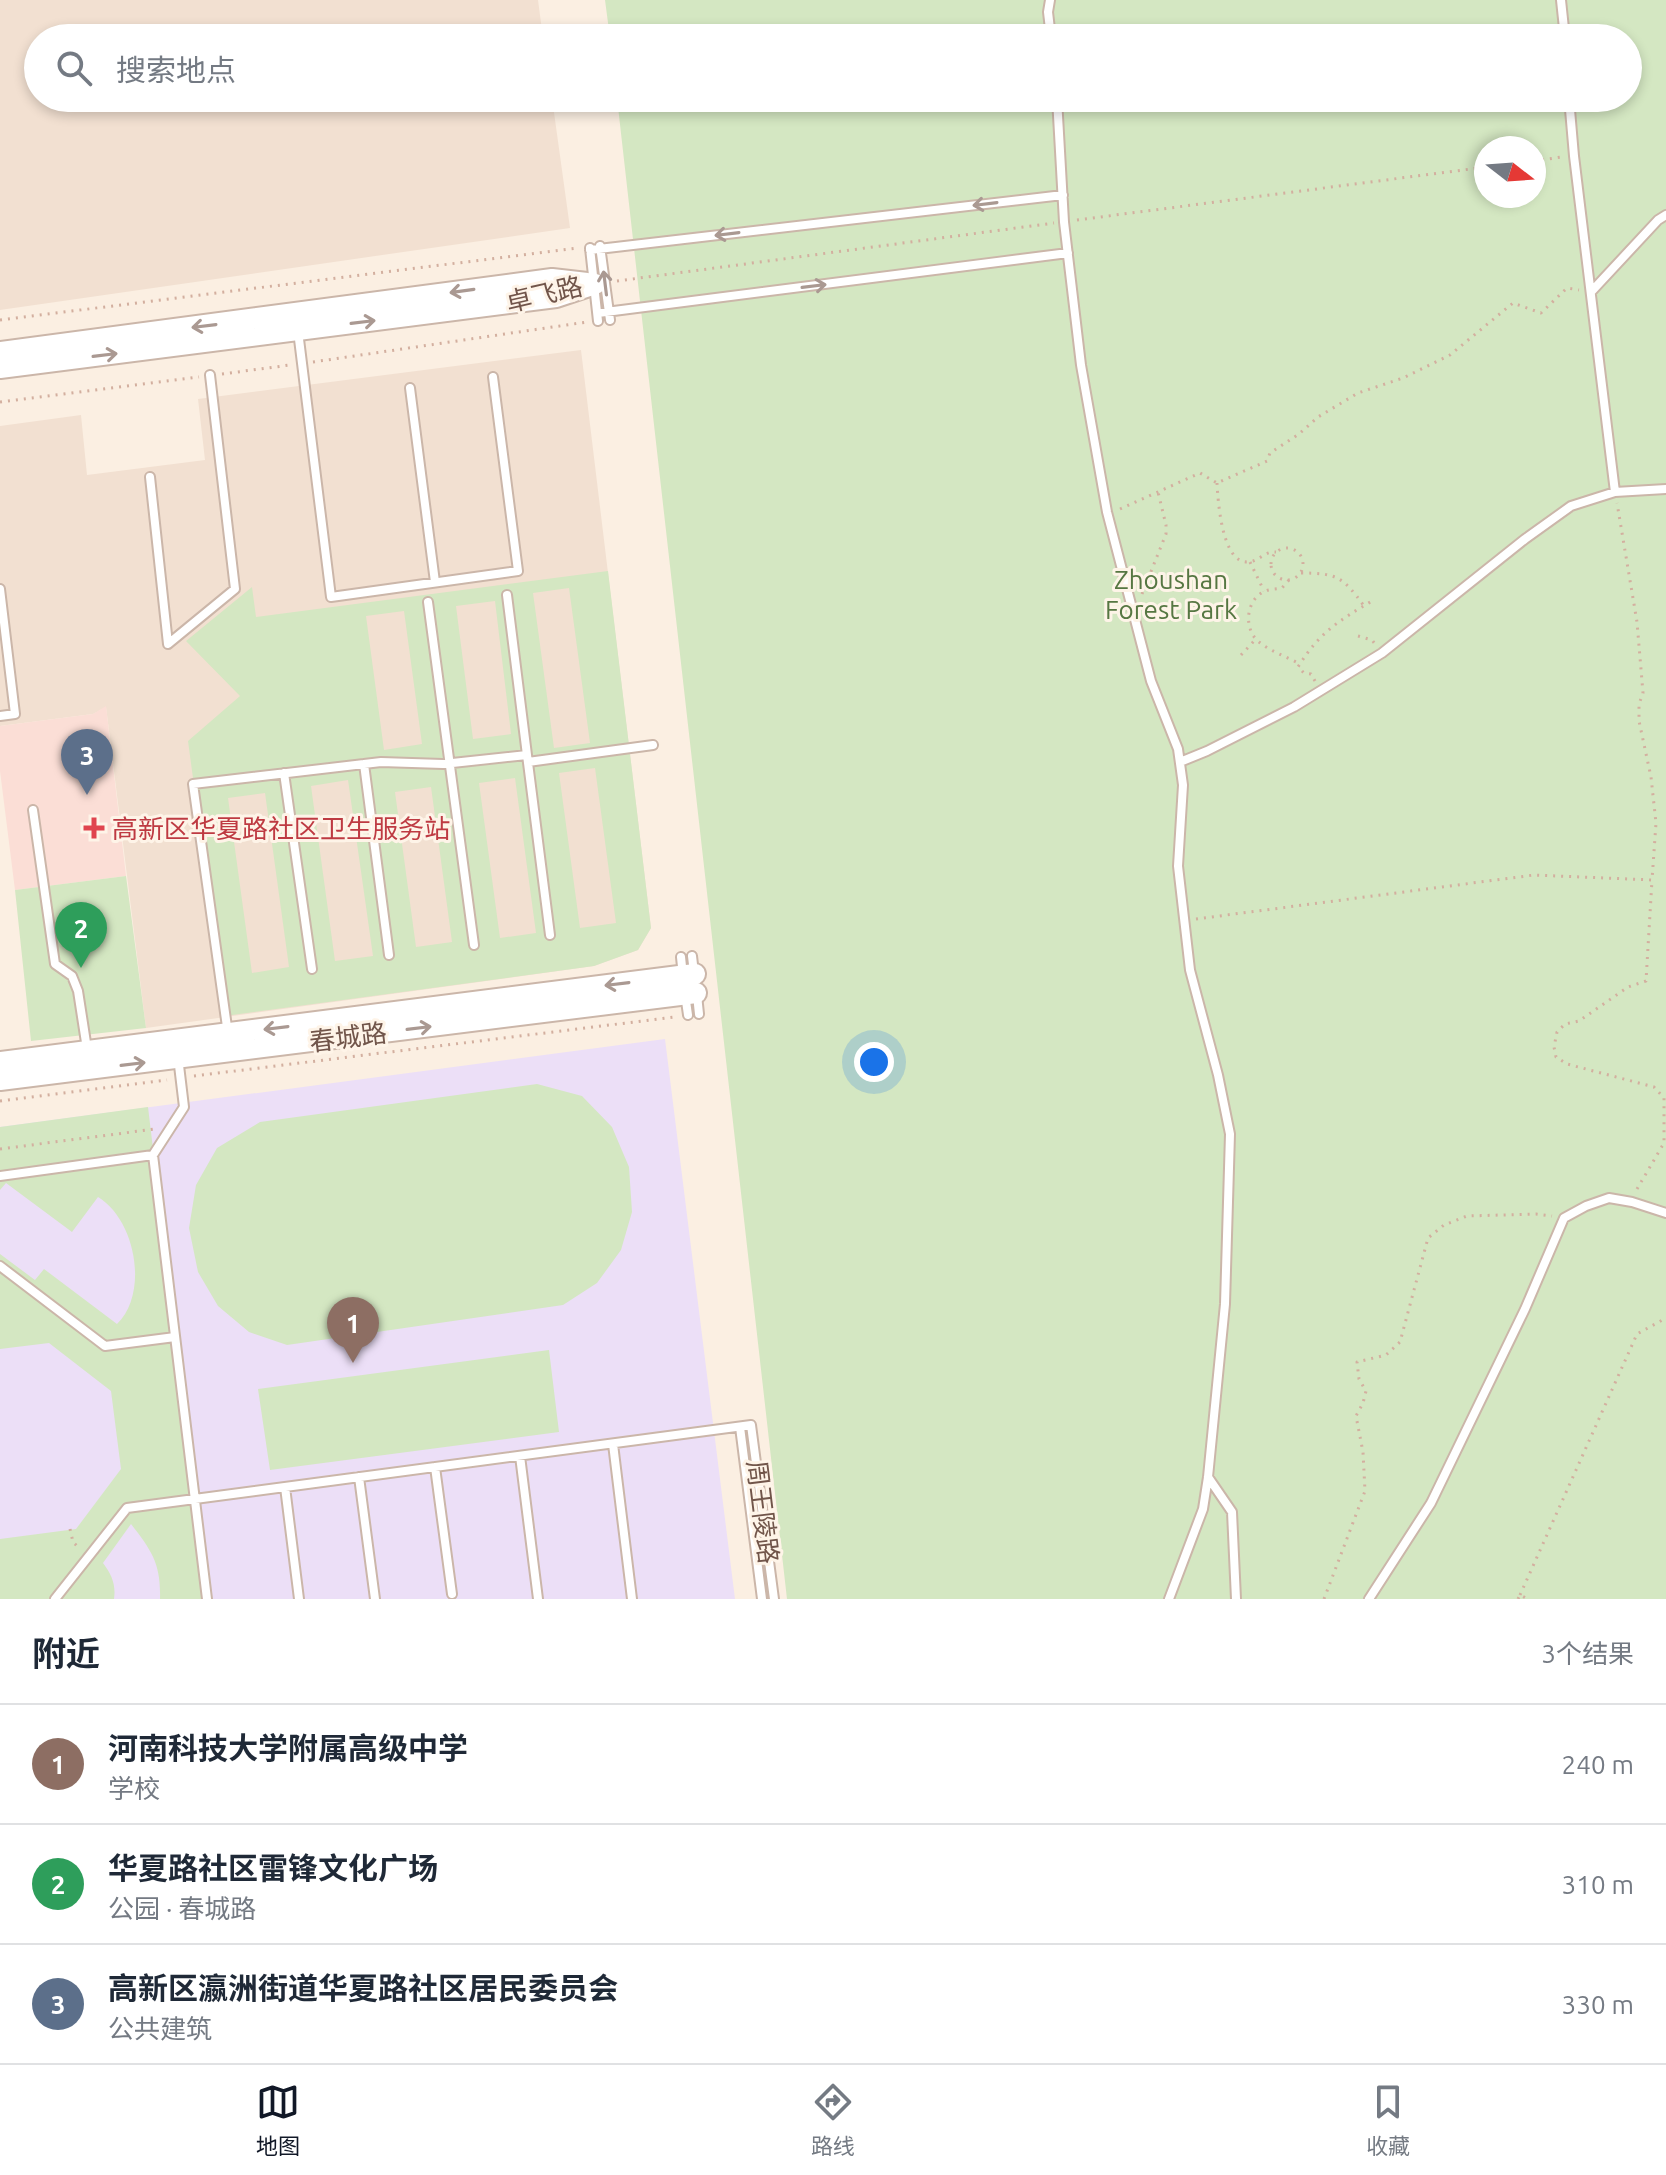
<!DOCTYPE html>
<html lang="zh">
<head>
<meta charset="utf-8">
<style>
	:root { --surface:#fff; --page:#f2f2f3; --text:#1f2937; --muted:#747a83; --line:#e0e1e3; --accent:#111827 }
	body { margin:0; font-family:Ubuntu,"Noto Sans SC",sans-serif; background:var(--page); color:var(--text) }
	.compass { position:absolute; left:1474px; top:136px; width:72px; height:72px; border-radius:50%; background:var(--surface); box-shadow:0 4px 12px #0003; rotate:107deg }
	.you { position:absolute; left:874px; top:1062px; width:28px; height:28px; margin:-20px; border:6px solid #fff; border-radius:50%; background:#1a73e8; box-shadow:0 0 0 12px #1a73e833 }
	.badge { display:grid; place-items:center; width:52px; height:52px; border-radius:50%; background:var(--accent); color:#fff; font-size:26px; font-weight:700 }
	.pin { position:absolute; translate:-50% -66px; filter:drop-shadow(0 2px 4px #0008) }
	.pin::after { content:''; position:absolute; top:42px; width:28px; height:24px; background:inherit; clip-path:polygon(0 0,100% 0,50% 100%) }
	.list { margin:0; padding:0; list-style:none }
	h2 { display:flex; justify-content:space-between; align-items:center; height:104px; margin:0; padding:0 32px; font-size:34px }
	h2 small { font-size:26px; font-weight:400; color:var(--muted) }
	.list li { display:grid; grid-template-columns:52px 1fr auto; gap:24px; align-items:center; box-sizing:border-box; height:120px; padding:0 32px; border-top:2px solid var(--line) }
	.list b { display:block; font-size:30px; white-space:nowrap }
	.list p { margin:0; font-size:26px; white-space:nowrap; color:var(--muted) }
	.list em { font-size:26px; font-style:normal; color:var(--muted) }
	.icon { flex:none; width:44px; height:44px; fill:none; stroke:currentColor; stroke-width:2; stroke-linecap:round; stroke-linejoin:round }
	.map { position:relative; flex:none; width:1666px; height:1599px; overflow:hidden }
	.search { position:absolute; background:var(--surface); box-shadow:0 4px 12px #0003; left:24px; right:24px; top:24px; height:88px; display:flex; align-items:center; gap:20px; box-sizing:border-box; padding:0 28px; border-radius:44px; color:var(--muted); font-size:30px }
	.sheet { height:464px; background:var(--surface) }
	nav { display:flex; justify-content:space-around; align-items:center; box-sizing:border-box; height:112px; border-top:2px solid var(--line); background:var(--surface); font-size:22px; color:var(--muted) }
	nav a { display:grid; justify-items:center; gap:4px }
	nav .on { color:var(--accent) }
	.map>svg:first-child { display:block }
</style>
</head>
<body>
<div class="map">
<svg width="1666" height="1599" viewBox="0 0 1666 1599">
	<rect width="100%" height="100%" fill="#fbefe2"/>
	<path fill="#f2e0d1" d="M0 0H538L543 38H38V98H552L570 228 0 310Z
		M581 350 651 928 638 950 594 966 146 1028 106 707 93 714 0 726V426L81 415 87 475 205 460 198 399Z"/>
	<path fill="#fbded6" d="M106 706 126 876 15 890 0 771V726L93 714Z"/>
	<path fill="#ecdff7" d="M665 1039 735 1599H0V1127Z"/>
	<path fill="#d4e7c2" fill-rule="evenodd" d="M605 0H1666V1599H787L617 98H1628V38H610ZM1486 148H1534V196H1486Z
		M608 571 651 928 638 950 594 966 225 1016 188 741 240 696 186 641 252 587 256 617ZM569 588 590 743 554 748 533 593ZM495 601 511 734 473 739 456 606ZM404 611 422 744 384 750 366 616ZM595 768 616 923 580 928 559 773ZM515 778 536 933 500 938 479 783ZM348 780 373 956 335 961 311 786ZM431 787 452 942 416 947 395 792ZM265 793 289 967 252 973 228 798Z
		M126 876 146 1028 31 1041 15 890Z
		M537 1084 582 1096 612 1127 629 1167 632 1212 621 1250 597 1283 563 1305 287 1345 249 1332 218 1306 198 1272 189 1228 196 1185 217 1148 260 1122Z
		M148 1107 207 1599H160C161 1564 152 1551 131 1524L103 1563C112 1575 116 1585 114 1599H0V1539L76 1529 121 1469 111 1391 49 1343 0 1349V1254L35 1280 44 1269 117 1324C149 1293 136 1220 98 1197L72 1232 6 1183 0 1190V1127Z
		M549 1350 559 1432 270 1470 258 1389Z"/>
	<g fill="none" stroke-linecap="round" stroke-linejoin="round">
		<g stroke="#cbb6a9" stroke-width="12">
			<path id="service" d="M1050 0 1048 12 1051 38
				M1561 0 1565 38
				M1057 98 1064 222 1081 365 1107 512 1151 681 1178 749 1183 785 1178 866 1190 970 1218 1075 1230 1134 1225 1304 1208 1477 1203 1509 1169 1599
				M1569 98 1574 156 1615 492
				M600 246 610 320
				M590 248 598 321
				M590 250 1063 195
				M1591 292 1658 220 1666 215
				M598 313 1068 253
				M298 331 331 597 518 571 493 377
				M410 388 435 582
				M150 477 168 644 235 589 210 375
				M0 589 15 714 0 716
				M507 595 527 755
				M428 602 474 945
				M528 762 653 745
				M1180 762 1207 751 1294 707 1382 653 1525 539 1571 506 1615 492 1666 489
				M364 764 389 955
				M284 773 312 969
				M33 810 55 964 72 976 78 991 87 1049
				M692 956 694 973
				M681 957 683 976
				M685 994 688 1015
				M697 995 699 1014
				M228 1034 193 784 381 762 443 764 527 755 550 935
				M153 1155 184 1107 178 1057
				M0 1176 153 1155 207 1599
				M0 1266 105 1346 175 1337
				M740 1427 762 1599
				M613 1444 632 1599
				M520 1456 538 1599
				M435 1467 452 1594
				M359 1477 375 1599
				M1208 1477 1232 1512 1236 1599
				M285 1487 299 1599
				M55 1599 127 1508 751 1425 774 1599
				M1369 1599 1431 1503 1525 1309 1564 1218 1586 1206 1609 1198 1632 1202 1666 1213"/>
		</g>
		<g stroke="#cbb6a9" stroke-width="24">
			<path id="tertiary" d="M0 352 552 279 587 283
				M0 368 556 297 595 284
				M0 1062 695 974
				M0 1080 696 993"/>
		</g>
		<path stroke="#d3af9f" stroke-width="3" stroke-dasharray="2 6" stroke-linecap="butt" d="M1534 161 1562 157
			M1077 220 1486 167
			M617 281 1054 223
			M0 320 578 248
			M313 362 587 322
			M222 374 290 365
			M0 402 199 377
			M1217 483C1218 502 1222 562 1247 562 1259 562 1264 551 1276 552
			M1120 509 1200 473 1217 483 1267 461 1270 453 1299 434 1318 417 1358 393 1403 378 1450 355 1513 303 1541 313 1567 288 1579 290
			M1271 564a16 16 0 1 1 32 0a16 16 0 1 1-32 0Z
			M1250 562 1264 591
			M1301 573C1337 573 1343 577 1364 606
			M1289 580 1282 588C1277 589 1268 589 1263 592 1245 602 1244 630 1259 642 1270 651 1287 657 1300 664
			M1142 594 1166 534V525L1158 492
			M1358 636 1372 640 1375 644
			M1241 655 1255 640
			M1315 681 1311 674 1304 673 1298 667C1319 633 1338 621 1372 601
			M1196 919 1534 875 1652 880 1656 823 1651 777 1639 721V704L1643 693 1637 622 1617 503
			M194 1076 675 1017
			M0 1101 167 1080
			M0 1149 155 1129
			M1637 1189 1664 1143V1098L1654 1087 1567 1064 1556 1057 1554 1047 1557 1032 1565 1024 1579 1021 1628 987 1646 981 1652 880
			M70 1529 73 1542 80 1549
			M1520 1595 1637 1334 1666 1318
			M1324 1599 1365 1491 1363 1452 1356 1416 1363 1403 1366 1391 1359 1379 1357 1362 1386 1355 1400 1342 1428 1238 1444 1225 1467 1216 1536 1214 1552 1216
			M1518 1599 1520 1595 1528 1599"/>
		<use href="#service" stroke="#fff" stroke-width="8"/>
		<use href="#tertiary" stroke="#fff" stroke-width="20"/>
	</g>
	<defs><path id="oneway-shaft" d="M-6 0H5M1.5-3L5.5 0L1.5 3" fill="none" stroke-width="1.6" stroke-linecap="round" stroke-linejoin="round" transform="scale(2)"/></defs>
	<g stroke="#aa9992">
		<use href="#oneway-shaft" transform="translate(985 204) rotate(173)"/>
		<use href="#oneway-shaft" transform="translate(727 234) rotate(173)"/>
		<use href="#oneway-shaft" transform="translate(605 283) rotate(-97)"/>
		<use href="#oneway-shaft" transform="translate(814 286) rotate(-7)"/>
		<use href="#oneway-shaft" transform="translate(462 291) rotate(172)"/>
		<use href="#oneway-shaft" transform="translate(363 322) rotate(-7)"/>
		<use href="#oneway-shaft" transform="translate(204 326) rotate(173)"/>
		<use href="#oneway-shaft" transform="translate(105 355) rotate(-7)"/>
		<use href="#oneway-shaft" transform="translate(617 984) rotate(173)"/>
		<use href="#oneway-shaft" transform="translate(276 1028) rotate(173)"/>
		<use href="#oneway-shaft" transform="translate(419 1028) rotate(-7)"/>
		<use href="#oneway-shaft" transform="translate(133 1064) rotate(-7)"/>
	</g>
	<path fill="#e0444e" stroke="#fef4e8" stroke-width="3" d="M90 816h8v8h8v8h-8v8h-8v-8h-8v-8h8z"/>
	<g text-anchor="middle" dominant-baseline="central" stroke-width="6" stroke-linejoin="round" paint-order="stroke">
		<g font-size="26" fill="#71554a" stroke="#fef4e8">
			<text transform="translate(544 294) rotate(-13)">卓飞路</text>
			<text transform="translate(348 1037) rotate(-7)">春城路</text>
			<text transform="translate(763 1512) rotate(83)">周王陵路</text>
		</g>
		<g font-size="26" fill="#567742" stroke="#fef4e8">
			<text x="1171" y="579">Zhoushan<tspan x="1171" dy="30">Forest Park</tspan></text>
		</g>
		<g font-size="26" fill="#be3a42" stroke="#fef4e8" text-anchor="start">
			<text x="112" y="828">高新区华夏路社区卫生服务站</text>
		</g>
	</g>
</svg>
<svg class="compass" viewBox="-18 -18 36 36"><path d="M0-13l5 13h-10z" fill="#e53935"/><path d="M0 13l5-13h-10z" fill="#747a83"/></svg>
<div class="you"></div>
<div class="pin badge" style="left:353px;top:1363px;background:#8d6e63">1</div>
<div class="pin badge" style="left:81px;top:968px;background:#2e9e5b">2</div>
<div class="pin badge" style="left:87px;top:795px;background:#5c6f8a">3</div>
<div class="search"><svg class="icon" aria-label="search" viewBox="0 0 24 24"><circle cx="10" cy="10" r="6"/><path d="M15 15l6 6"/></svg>搜索地点</div>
</div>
<section class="sheet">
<h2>附近<small>3个结果</small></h2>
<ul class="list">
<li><span class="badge" style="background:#8d6e63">1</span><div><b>河南科技大学附属高级中学</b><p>学校</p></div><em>240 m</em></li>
<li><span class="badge" style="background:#2e9e5b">2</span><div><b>华夏路社区雷锋文化广场</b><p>公园 · 春城路</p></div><em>310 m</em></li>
<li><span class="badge" style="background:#5c6f8a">3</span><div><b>高新区瀛洲街道华夏路社区居民委员会</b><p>公共建筑</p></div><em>330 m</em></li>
</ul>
</section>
<nav>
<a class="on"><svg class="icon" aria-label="map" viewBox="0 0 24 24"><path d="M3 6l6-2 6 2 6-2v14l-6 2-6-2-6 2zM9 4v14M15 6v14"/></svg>地图</a>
<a><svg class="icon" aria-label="directions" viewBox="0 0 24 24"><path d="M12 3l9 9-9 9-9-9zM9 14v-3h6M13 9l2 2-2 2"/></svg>路线</a>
<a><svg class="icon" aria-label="saved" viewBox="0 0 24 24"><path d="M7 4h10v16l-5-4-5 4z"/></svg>收藏</a>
</nav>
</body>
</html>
